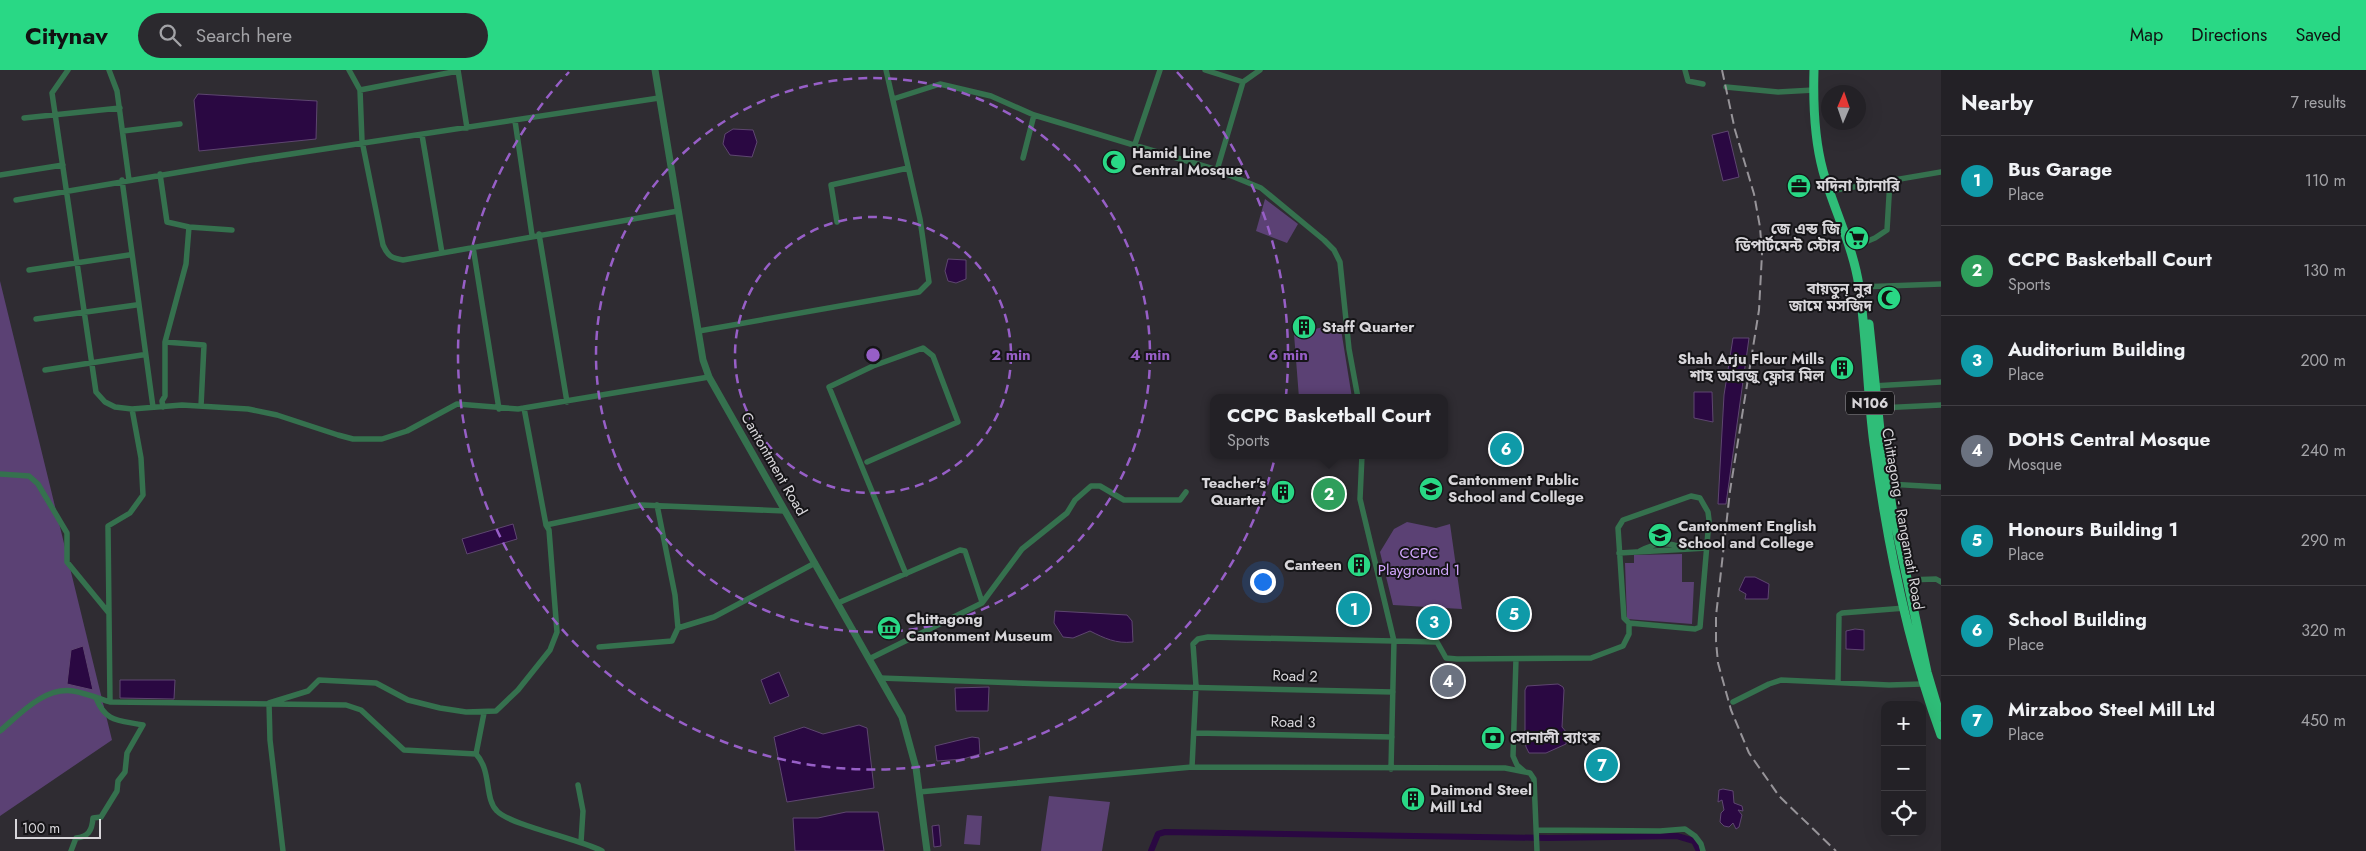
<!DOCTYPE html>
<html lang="en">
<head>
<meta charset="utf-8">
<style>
	:root { --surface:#232126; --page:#2b292e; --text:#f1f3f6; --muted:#a3a3a7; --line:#403e43; --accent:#29d885 }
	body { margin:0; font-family:Jost,"Noto Sans Bengali",sans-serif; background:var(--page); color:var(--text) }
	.controls { position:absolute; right:15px; bottom:15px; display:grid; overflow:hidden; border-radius:10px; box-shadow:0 5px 20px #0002 }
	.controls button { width:45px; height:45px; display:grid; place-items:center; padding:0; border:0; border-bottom:1px solid var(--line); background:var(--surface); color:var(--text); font:25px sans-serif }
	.compass { position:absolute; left:1821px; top:15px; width:45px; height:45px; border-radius:50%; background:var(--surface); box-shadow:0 5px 20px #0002; rotate:2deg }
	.scale { position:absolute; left:15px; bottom:12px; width:86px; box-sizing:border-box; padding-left:5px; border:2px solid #d8d6da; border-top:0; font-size:14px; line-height:18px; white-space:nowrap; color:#d8d6da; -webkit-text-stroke:4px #161518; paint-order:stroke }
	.you { position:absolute; left:1262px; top:511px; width:18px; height:18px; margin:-12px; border:4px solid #fff; border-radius:50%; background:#1a73e8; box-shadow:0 0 0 8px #1a73e833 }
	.badge { display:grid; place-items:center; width:32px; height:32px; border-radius:50%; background:var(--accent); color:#fff; font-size:16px; font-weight:700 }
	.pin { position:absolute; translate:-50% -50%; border:2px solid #fff; box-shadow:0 1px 5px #0006 }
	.popup { position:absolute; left:1210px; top:324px; width:238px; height:65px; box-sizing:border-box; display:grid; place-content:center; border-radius:10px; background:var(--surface); filter:drop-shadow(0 1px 4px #0005); font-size:16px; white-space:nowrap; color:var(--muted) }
	.popup b { font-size:19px; color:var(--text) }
	.popup::after { content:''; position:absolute; left:50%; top:100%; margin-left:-10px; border:10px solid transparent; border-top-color:var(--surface) }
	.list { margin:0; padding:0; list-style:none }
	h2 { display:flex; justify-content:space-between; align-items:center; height:65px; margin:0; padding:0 20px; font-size:21px }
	h2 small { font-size:16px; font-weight:400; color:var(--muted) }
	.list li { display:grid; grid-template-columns:32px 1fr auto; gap:15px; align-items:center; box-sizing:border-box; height:90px; padding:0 20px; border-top:1px solid var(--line) }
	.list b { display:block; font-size:19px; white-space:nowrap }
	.list p { margin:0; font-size:16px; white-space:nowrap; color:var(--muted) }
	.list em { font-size:16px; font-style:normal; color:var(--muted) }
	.icon { flex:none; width:28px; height:28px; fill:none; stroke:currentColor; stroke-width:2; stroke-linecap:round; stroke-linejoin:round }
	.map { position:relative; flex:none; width:1941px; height:781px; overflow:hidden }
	header { display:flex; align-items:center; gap:30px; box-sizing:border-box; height:70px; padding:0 25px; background:var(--accent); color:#111 }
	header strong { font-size:24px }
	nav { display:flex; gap:28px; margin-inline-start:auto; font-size:18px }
	.search { width:350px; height:45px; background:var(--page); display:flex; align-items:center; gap:12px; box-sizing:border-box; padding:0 18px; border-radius:28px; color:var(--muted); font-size:19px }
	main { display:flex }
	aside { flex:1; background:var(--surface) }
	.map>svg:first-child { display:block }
</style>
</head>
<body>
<header>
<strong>Citynav</strong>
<div class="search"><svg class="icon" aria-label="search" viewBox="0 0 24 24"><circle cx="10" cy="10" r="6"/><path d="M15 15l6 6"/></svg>Search here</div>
<nav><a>Map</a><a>Directions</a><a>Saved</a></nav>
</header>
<main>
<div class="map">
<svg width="1941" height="781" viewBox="0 0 1941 781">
	<rect width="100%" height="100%" fill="#2f2c32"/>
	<path fill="#5b4174" d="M1265 129 1298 154 1287 173 1256 161Z
		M0 211 112 670 0 746Z
		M1340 253 1352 328H1299L1294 264Z
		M1341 414 1342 431 1318 433 1317 417Z
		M1407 452 1436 458 1450 454 1462 539 1393 535 1380 482 1394 459Z
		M1682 484V512H1694L1692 554 1627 549 1625 493H1634V485Z
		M1049 726 1110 732 1102 781H1041Z
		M967 745 982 746 980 775 964 774Z"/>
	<path fill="#2a0842" stroke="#5e4670" d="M198 24 317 31 316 69 199 81 194 30Z
		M733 59 753 60 757 72 752 87 730 85 723 74 725 64Z
		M1728 61 1739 107 1723 111 1712 65Z
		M948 189 966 190V209L956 213 948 211 945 201Z
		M1733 268H1749L1726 434H1718L1724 325Z
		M1694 322H1712L1713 352 1694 348Z
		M513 454 517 469 467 484 462 469Z
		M1745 507H1755L1769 514 1768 529H1745L1746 524 1739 520Z
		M1055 541 1127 545 1132 551 1133 572C1116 574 1104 568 1090 561L1073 568 1063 567 1054 553Z
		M1855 559 1864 560V580L1846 579V561Z
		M83 576 93 620 67 614 71 580Z
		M779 602 789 626 770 634 761 610Z
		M120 610H175L174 629 120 628Z
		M1558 614 1563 617 1564 620 1562 657 1567 663 1566 674 1546 683H1529L1526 677 1525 669V620L1527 616Z
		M989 617 988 641H956L955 618Z
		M859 655 867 658 874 718 787 732 774 667 804 657 823 664Z
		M972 667 979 668 980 684 963 689 937 691 935 676Z
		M1723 719 1733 721 1734 733 1742 736 1743 741 1738 740 1742 745 1739 757 1736 759 1733 753 1729 757 1724 756 1720 752 1721 743 1724 740 1722 730 1718 732 1719 720Z
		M846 742H878L884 781H795L793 748H818Z
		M939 755 941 776 934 777 932 756Z"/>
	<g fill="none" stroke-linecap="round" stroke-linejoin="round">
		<path stroke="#2a0842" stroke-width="6" d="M1151 781 1158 764 1165 762 1548 768 1677 766 1694 771 1699 781"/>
		<path stroke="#35714e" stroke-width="5.5" d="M68 0 52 23 96 322 105 332 115 337 132 339 182 335 248 339 277 345 338 365 353 369H382L407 361 457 334 518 339 709 307
			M109 0 117 21 129 110
			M349 0 360 20 362 71 383 175C388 186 391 188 403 190L678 141
			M458 0 467 58
			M1205 0 1243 12
			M1685 0 1688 11 1703 14
			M1726 17 1778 22 1814 20
			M360 20 458 1
			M893 29 940 14 991 26 1034 45 1217 100 1261 118 1324 170 1334 180 1340 192 1349 279 1358 328
			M24 48 120 38
			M515 51 532 165
			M123 61 180 54
			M422 65 442 183
			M1134 77 1160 0
			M1023 88 1034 45
			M1217 100 1243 12 1260 0
			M160 104 167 152 189 157 232 160
			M0 105 63 95
			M122 110 153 337
			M1830 121 1941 102
			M16 130 245 91 659 28
			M837 152 831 115 908 98
			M539 164 567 332
			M473 177 499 339
			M1851 178 1875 168 1887 160 1890 110
			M29 200 129 185
			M1859 217 1941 214
			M36 249 136 235
			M699 261 919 222 929 212 920 149 886 0
			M165 272 186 194 189 157
			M45 300 142 285
			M1873 316 1941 312
			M163 337 162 331 165 326V272L204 275 201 336
			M524 338 546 455 641 435 785 441
			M1879 338 1941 335
			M867 392 958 352 933 286 923 278 873 296 829 317 906 504
			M0 404 29 406 38 414 67 463V492L108 542
			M1888 414 1941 417
			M1691 426 1700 428 1708 442 1709 450 1700 557 1695 559 1629 553 1624 548 1618 458 1623 450Z
			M1640 481C1656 472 1667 472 1684 478
			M1619 483 1707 478
			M1906 510 1936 509 1941 512
			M838 533 960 480 965 481 982 532
			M678 558 714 547 815 493
			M599 577 672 571 678 558 675 525 657 435
			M869 589 982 533 1022 479 1067 443 1075 430 1091 416H1100L1124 430H1180L1186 422
			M1516 589 1513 686 1517 695 1524 701
			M880 608 1045 614 1393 622
			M1838 612 1839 545 1842 543 1905 538
			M110 632 108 456 130 443 143 425 141 388 132 339
			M1733 632 1769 614 1781 610 1889 615 1922 614
			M0 661C20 644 44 617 73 621 85 623 98 628 110 632L346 635 361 640 404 680 476 684C492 701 484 728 497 741 510 755 579 769 602 781
			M1194 663 1392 667
			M476 684 484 643
			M1192 697 1196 616 1193 574 1198 569 1208 567 1394 571 1360 429 1362 385
			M1391 699 1394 571 1437 572 1446 588 1457 589 1591 588 1623 576 1629 564V553
			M578 715 583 741 581 772
			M919 722 1192 697 1505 698 1530 703 1534 709 1537 781
			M1537 760 1660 761 1685 759 1695 766 1701 774 1703 781
			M71 781 76 768C88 767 92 761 93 748L101 747 117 721 118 711 125 702 127 683 143 655C119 650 106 653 96 628
			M283 781 270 670 269 633 308 621 319 610 376 613 408 630 440 638 466 642 496 641 518 620 550 580 557 562 549 460 546 455"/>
		<path stroke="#35714e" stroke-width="7" d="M655 0 703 290 709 307 902 647 916 698 927 781"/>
		<path stroke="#2fbd78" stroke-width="9" d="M1814 0C1813 34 1814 68 1823 101 1834 140 1853 176 1859 216 1867 269 1867 322 1874 374 1887 472 1907 572 1941 665
			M1869 254 1881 370 1893 443 1927 602 1940 646"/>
		<path stroke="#979499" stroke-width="2" stroke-dasharray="10 5" stroke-linecap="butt" d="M1722 0 1735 60 1754 124 1760 157 1762 184 1759 240 1730 421 1716 546V571L1718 593 1731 640 1749 683 1779 726 1836 781"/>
	</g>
	<g fill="none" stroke="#975fc7" stroke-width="2.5" stroke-dasharray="9 6">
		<circle cx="873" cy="285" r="138"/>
		<circle cx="873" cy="285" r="277"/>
		<path d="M1177 2A415 415 0 1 1 569 2"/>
	</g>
	<defs>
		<g id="mosque-disc" transform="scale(1.25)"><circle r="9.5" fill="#29d885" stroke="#161518"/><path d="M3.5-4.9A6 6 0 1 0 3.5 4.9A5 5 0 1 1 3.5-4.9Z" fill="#111"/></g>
		<g id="office-disc" transform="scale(1.25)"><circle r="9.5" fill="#29d885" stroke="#161518"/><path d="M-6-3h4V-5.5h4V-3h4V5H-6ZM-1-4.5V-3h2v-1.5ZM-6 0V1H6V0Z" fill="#111"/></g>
		<g id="supermarket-disc" transform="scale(1.25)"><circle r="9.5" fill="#29d885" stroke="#161518"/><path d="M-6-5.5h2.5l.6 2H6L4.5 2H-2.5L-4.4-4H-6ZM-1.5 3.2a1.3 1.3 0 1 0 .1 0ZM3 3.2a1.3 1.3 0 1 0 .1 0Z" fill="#111"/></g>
		<g id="building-disc" transform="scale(1.25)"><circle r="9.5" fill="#29d885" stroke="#161518"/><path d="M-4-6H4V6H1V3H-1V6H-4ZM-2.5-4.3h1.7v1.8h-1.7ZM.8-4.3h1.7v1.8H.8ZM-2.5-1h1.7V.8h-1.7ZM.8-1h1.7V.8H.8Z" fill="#111"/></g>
		<g id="school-disc" transform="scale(1.25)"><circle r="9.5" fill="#29d885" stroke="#161518"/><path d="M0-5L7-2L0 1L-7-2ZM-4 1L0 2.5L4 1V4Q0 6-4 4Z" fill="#111"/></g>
		<g id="museum-disc" transform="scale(1.25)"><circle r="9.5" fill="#29d885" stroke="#161518"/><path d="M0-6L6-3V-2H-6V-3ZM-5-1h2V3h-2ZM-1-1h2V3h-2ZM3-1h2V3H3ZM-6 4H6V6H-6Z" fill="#111"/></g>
		<g id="bank-disc" transform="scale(1.25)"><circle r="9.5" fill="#29d885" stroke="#161518"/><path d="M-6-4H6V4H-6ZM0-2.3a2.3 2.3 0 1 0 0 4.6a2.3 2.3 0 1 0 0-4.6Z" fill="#111"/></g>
	</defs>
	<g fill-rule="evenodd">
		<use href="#mosque-disc" x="1114" y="92"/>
		<use href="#office-disc" x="1799" y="116"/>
		<use href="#supermarket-disc" x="1857" y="168"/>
		<use href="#mosque-disc" x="1889" y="228"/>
		<use href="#building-disc" x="1304" y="257"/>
		<use href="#building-disc" x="1842" y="298"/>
		<use href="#school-disc" x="1431" y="419"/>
		<use href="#building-disc" x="1283" y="422"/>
		<use href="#school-disc" x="1660" y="465"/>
		<use href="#building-disc" x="1359" y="495"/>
		<use href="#museum-disc" x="889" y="558"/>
		<use href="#bank-disc" x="1493" y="668"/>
		<use href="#building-disc" x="1413" y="729"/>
	</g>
	<g text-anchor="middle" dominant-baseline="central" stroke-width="4" stroke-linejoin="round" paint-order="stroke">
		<rect fill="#161518" stroke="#9e9ca0" stroke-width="1" x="1846" y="321.5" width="48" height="23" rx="4"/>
		<g font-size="14" font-weight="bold" fill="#d8d6da">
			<text x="1870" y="333">N106</text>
		</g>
		<g font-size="15" font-weight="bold" fill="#d8d6da" stroke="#161518" text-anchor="start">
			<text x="1132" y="83">Hamid Line<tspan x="1132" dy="17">Central Mosque</tspan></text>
			<text x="1816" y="116">মদিনা ট্যানারি</text>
			<text x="1840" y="159" text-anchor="end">জে এন্ড জি<tspan x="1840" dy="17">ডিপার্টমেন্ট স্টোর</tspan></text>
			<text x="1872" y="219" text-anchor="end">বায়তুন্ নুর<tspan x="1872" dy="17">জামে মসজিদ</tspan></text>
			<text x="1322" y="257">Staff Quarter</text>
			<text x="1824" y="289" text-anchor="end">Shah Arju Flour Mills<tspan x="1824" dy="17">শাহ আরজু ফ্লোর মিল</tspan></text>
			<text x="1448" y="410">Cantonment Public<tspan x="1448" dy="17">School and College</tspan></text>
			<text x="1266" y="413" text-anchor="end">Teacher's<tspan x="1266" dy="17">Quarter</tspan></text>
			<text x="1678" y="456">Cantonment English<tspan x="1678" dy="17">School and College</tspan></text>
			<text x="1342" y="495" text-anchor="end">Canteen</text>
			<text x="906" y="549">Chittagong<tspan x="906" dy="17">Cantonment Museum</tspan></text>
			<text x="1510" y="668">সোনালী ব্যাংক</text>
			<text x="1430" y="720">Daimond Steel<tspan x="1430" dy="17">Mill Ltd</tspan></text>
		</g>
		<g font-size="15" fill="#d8d6da" stroke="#161518">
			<text transform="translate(774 394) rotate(60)">Cantontment Road</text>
			<text transform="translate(1903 449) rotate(80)">Chittagong - Rangamati Road</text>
			<text transform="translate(1295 606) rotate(2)">Road 2</text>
			<text transform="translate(1293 652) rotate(1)">Road 3</text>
		</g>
		<g font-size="15" fill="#d3a8fe" stroke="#161518">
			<text x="1419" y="483">CCPC<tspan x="1419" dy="17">Playground 1</tspan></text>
		</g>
	</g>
	<circle cx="873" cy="285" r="8" fill="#975fc7" stroke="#161518" stroke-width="2.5"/>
	<g font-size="15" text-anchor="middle" font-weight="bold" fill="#975fc7" stroke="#161518" stroke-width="4" stroke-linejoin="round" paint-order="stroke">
		<text x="1011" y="290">2 min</text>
		<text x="1150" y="290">4 min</text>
		<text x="1288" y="290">6 min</text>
	</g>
</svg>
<div class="controls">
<button>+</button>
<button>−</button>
<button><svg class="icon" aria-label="locate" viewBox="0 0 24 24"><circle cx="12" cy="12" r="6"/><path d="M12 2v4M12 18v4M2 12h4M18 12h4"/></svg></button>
</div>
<svg class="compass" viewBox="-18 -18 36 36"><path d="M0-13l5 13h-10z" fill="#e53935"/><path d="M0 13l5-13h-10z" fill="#a3a3a7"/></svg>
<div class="scale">100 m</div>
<div class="you"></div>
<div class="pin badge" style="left:1354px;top:539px;background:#0f9aa8">1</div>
<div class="pin badge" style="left:1329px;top:424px;background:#2e9e5b">2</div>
<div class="popup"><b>CCPC Basketball Court</b>Sports</div>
<div class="pin badge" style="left:1434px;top:552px;background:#0f9aa8">3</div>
<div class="pin badge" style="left:1448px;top:611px;background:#6b7280">4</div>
<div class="pin badge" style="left:1514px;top:544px;background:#0f9aa8">5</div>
<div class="pin badge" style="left:1506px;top:379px;background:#0f9aa8">6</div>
<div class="pin badge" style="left:1602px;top:695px;background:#0f9aa8">7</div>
</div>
<aside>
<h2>Nearby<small>7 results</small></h2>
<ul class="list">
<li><span class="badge" style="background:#0f9aa8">1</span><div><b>Bus Garage</b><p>Place</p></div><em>110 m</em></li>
<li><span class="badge" style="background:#2e9e5b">2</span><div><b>CCPC Basketball Court</b><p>Sports</p></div><em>130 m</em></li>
<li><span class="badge" style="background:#0f9aa8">3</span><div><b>Auditorium Building</b><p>Place</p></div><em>200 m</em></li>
<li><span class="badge" style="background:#6b7280">4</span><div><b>DOHS Central Mosque</b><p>Mosque</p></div><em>240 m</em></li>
<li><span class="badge" style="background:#0f9aa8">5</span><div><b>Honours Building 1</b><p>Place</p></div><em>290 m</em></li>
<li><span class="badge" style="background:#0f9aa8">6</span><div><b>School Building</b><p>Place</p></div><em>320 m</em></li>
<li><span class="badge" style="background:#0f9aa8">7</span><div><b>Mirzaboo Steel Mill Ltd</b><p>Place</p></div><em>450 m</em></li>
</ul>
</aside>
</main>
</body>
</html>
